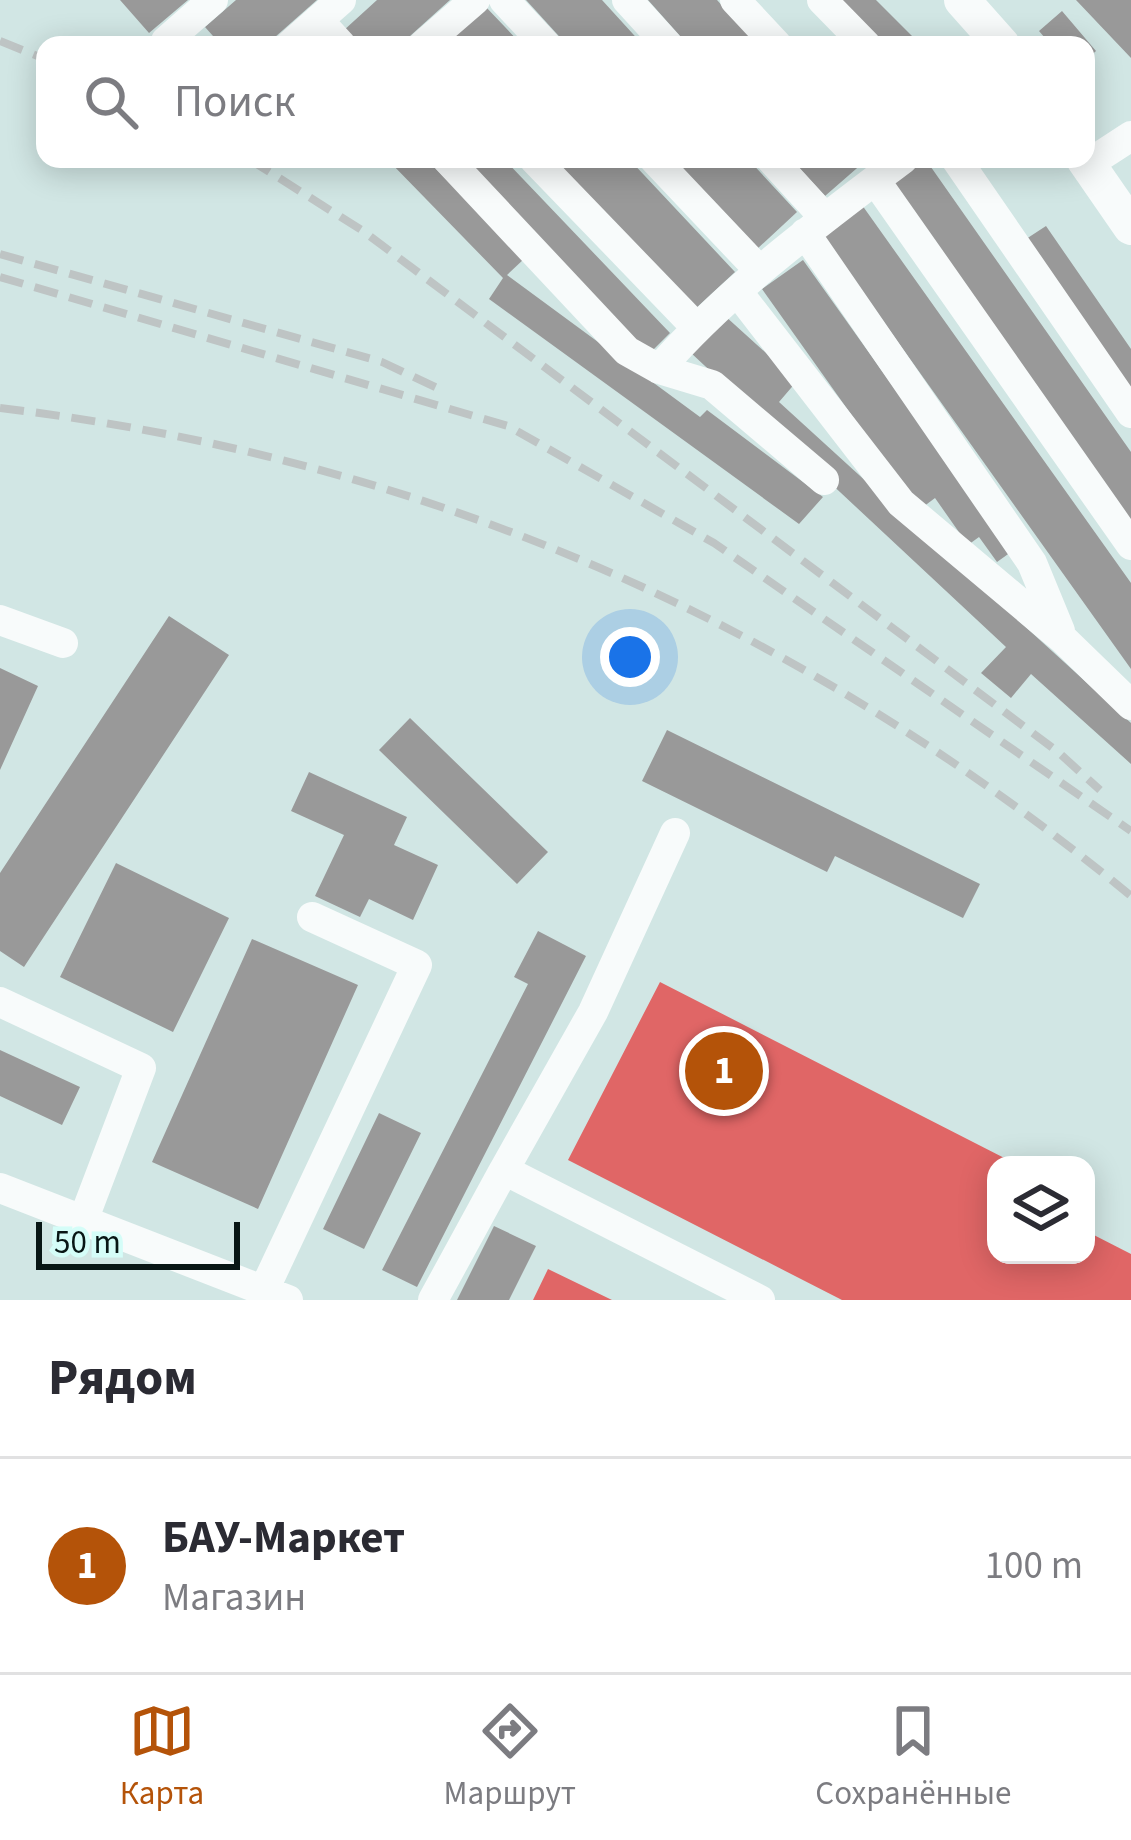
<!DOCTYPE html>
<html lang="ru">
<head>
<meta charset="utf-8">
<style>
	:root { --surface:#fff; --page:#f7f7f7; --text:#2b2b33; --muted:#7c7c81; --line:#e1e1e2; --accent:#b45309 }
	body { margin:0; font-family:"Source Sans 3",sans-serif; background:var(--page); color:var(--text) }
	.controls { position:absolute; right:36px; bottom:36px; display:grid; overflow:hidden; border-radius:24px; box-shadow:0 6px 30px #0003 }
	.controls button { width:108px; height:108px; display:grid; place-items:center; padding:0; border:0; border-bottom:3px solid var(--line); background:var(--surface); color:var(--text); font:60px sans-serif }
	.scale { position:absolute; left:36px; bottom:30px; width:204px; box-sizing:border-box; padding-left:12px; border:6px solid #081615; border-top:0; font-size:33px; line-height:42px; white-space:nowrap; color:#081615; -webkit-text-stroke:9px #d5fdf8; paint-order:stroke }
	.you { position:absolute; left:630px; top:657px; width:42px; height:42px; margin:-30px; border:9px solid #fff; border-radius:50%; background:#1a73e8; box-shadow:0 0 0 18px #1a73e833 }
	.badge { display:grid; place-items:center; width:78px; height:78px; border-radius:50%; background:var(--accent); color:#fff; font-size:39px; font-weight:700 }
	.pin { position:absolute; translate:-50% -50%; border:6px solid #fff; box-shadow:0 3px 12px #0006 }
	.list { margin:0; padding:0; list-style:none }
	h2 { display:flex; justify-content:space-between; align-items:center; height:156px; margin:0; padding:0 48px; font-size:51px }
	h2 small { font-size:39px; font-weight:400; color:var(--muted) }
	.list li { display:grid; grid-template-columns:78px 1fr auto; gap:36px; align-items:center; box-sizing:border-box; height:216px; padding:0 48px; border-top:3px solid var(--line) }
	.list b { display:block; font-size:45px; white-space:nowrap }
	.list p { margin:0; font-size:39px; white-space:nowrap; color:var(--muted) }
	.list em { font-size:39px; font-style:normal; color:var(--muted) }
	.icon { flex:none; width:66px; height:66px; fill:none; stroke:currentColor; stroke-width:2; stroke-linecap:round; stroke-linejoin:round }
	.map { position:relative; flex:none; width:1131px; height:1300px; overflow:hidden }
	.search { position:absolute; background:var(--surface); box-shadow:0 6px 30px #0003; left:36px; right:36px; top:36px; height:132px; display:flex; align-items:center; gap:30px; box-sizing:border-box; padding:0 42px; border-radius:24px; color:var(--muted); font-size:45px }
	.sheet { height:372px; background:var(--surface) }
	nav { display:flex; justify-content:space-around; align-items:center; box-sizing:border-box; height:168px; border-top:3px solid var(--line); background:var(--surface); font-size:33px; color:var(--muted) }
	nav a { display:grid; justify-items:center; gap:6px }
	nav .on { color:var(--accent) }
	.map>svg:first-child { display:block }
</style>
</head>
<body>
<div class="map">
<svg width="1131" height="1300" viewBox="0 0 1131 1300">
	<rect width="100%" height="100%" fill="#d1e6e4"/>
	<path fill="#e06666" d="M660 982 1018 1165H996V1255H1086V1231L1131 1254V1300H842L568 1160Z
		M548 1269 612 1300H533Z"/>
	<path fill="#999" d="M120 0H188L149 33Z
		M236 0H317L266 45H221L205 27Z
		M377 0H450L400 45H355L343 31Z
		M526 0H602L643 45H567Z
		M648 0H717L758 45H688Z
		M839 0H876L921 45H884Z
		M1076 0H1131V58Z
		M485 6 522 45H443Z
		M1062 11 1096 51 1086 60V45H1051L1039 31Z
		M387 159H426L525 258 507 275 700 417 707 410 823 497 799 524 489 299 503 278Z
		M463 159H504L670 333 649 354Z
		M553 159H629L735 272 694 310Z
		M672 159H748L797 212 756 250Z
		M791 159H861L864 162 825 196Z
		M926 160 1131 452V532L889 186Z
		M862 205 1131 583V669L821 234Z
		M1046 226 1131 349V396L1023 241Z
		M803 260 1011 552 997 562 979 537 968 545 935 498 919 510 762 289Z
		M724 315 797 381 779 402 1131 723V764L1031 674 1011 698 981 673 1006 647 690 352Z
		M169 616 229 655 24 967 0 951V873Z
		M0 668 38 686 0 770Z
		M410 718 548 852 517 884 379 750Z
		M667 730 980 884 963 918 835 856 827 872 642 781Z
		M309 772 407 817 394 845 438 865 413 920 369 899 360 917 315 896 344 835 291 811Z
		M116 863 229 918 173 1032 60 977Z
		M538 931 586 956 417 1287 382 1270 528 984 514 977Z
		M252 939 358 985 258 1209 152 1162Z
		M0 1050 80 1087 62 1125 0 1096Z
		M379 1113 421 1133 364 1249 323 1229Z
		M494 1226 536 1246 509 1300H457Z"/>
	<g fill="none" stroke-linecap="round" stroke-linejoin="round">
		<path stroke="#f8fbfb" stroke-width="30" d="M504 0 546 45
			M627 0 668 45
			M735 0 777 45
			M822 0 866 45
			M318 20 341 45
			M166 41 213 0
			M290 45 341 0
			M423 45 475 0
			M447 159 627 351 659 369 712 385 824 480
			M534 159 696 327
			M654 159 760 271
			M771 159 825 218
			M956 159 1131 413
			M1088 164 1131 136
			M875 180 1131 545
			M805 233 1032 563 1060 631
			M737 291 901 503 1063 639 1131 705
			M659 369C730 288 817 224 903 159
			M0 620 63 643
			M675 833 593 1012 504 1170 760 1300
			M0 1002 141 1068 84 1218
			M0 1188 288 1300
			M264 1290 417 965 312 917
			M433 1300 504 1170"/>
		<path stroke="#f8fbfb" stroke-width="36" d="M962 0 1002 45
			M1084 159 1131 227"/>
		<path stroke="#bec4c4" stroke-width="8" stroke-dasharray="24 12" stroke-linecap="butt" d="M0 41 45 59
			M249 159 363 231 1058 752 1100 790
			M0 254 382 362 446 392
			M0 277 508 426 714 543 1131 831
			M0 408C427 459 800 623 1131 896"/>
	</g>
</svg>
<div class="controls">
<button><svg class="icon" aria-label="layers" viewBox="0 0 24 24"><path d="M12 4l9 5-9 5-9-5zM3 14l9 5 9-5"/></svg></button>
</div>
<div class="scale">50 m</div>
<div class="you"></div>
<div class="pin badge" style="left:724px;top:1071px">1</div>
<div class="search"><svg class="icon" aria-label="search" viewBox="0 0 24 24"><circle cx="10" cy="10" r="6"/><path d="M15 15l6 6"/></svg>Поиск</div>
</div>
<section class="sheet">
<h2>Рядом<small></small></h2>
<ul class="list">
<li><span class="badge">1</span><div><b>БАУ-Маркет</b><p>Магазин</p></div><em>100 m</em></li>
</ul>
</section>
<nav>
<a class="on"><svg class="icon" aria-label="map" viewBox="0 0 24 24"><path d="M3 6l6-2 6 2 6-2v14l-6 2-6-2-6 2zM9 4v14M15 6v14"/></svg>Карта</a>
<a><svg class="icon" aria-label="directions" viewBox="0 0 24 24"><path d="M12 3l9 9-9 9-9-9zM9 14v-3h6M13 9l2 2-2 2"/></svg>Маршрут</a>
<a><svg class="icon" aria-label="saved" viewBox="0 0 24 24"><path d="M7 4h10v16l-5-4-5 4z"/></svg>Сохранённые</a>
</nav>
</body>
</html>
